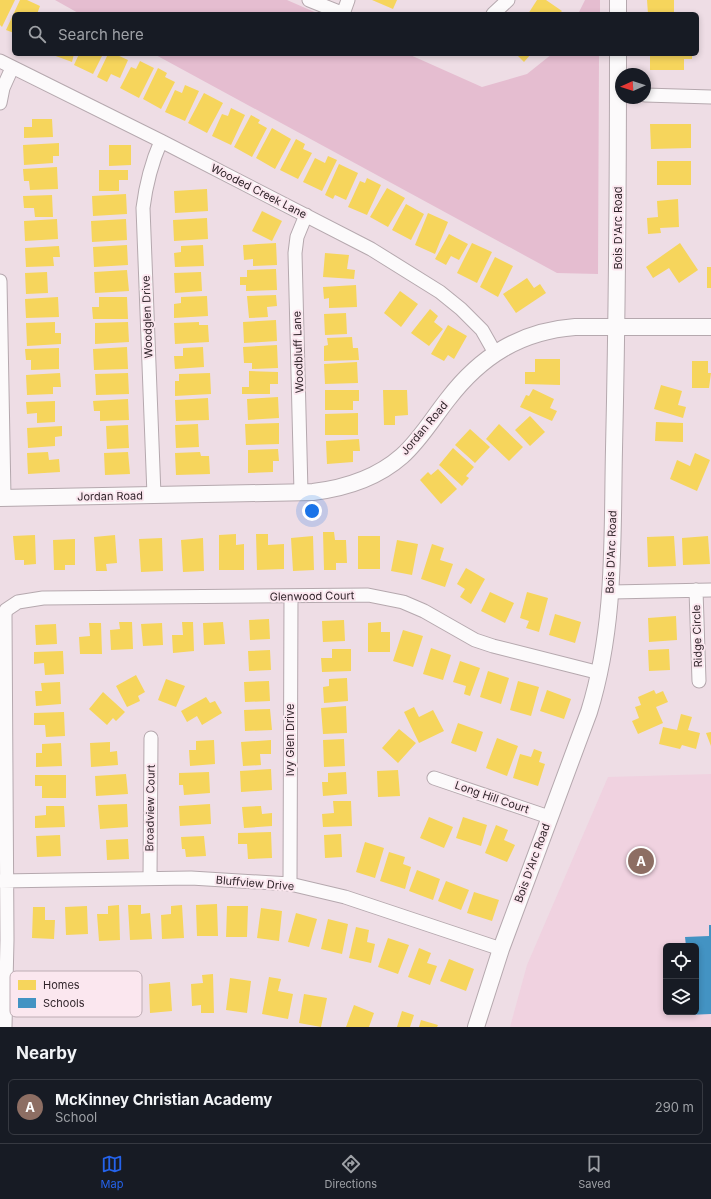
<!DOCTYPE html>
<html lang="en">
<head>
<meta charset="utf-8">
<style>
	:root { --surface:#171b24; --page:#20242c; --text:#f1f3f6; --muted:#9ea1a6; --line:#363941; --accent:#2563eb }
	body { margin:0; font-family:Inter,sans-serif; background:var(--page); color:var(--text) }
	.controls { position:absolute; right:12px; bottom:12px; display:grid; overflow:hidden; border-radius:6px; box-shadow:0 2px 6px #0003 }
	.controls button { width:36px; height:36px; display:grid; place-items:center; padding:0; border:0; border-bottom:1px solid var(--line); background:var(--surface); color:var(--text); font:20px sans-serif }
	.compass { position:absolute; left:615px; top:68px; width:36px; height:36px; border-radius:50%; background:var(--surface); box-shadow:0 2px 6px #0003; rotate:267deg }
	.you { position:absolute; left:312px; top:511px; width:14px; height:14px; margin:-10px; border:3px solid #fff; border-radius:50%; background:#1a73e8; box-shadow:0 0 0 6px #1a73e833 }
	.badge { display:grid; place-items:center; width:26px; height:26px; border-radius:50%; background:var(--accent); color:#fff; font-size:13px; font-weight:700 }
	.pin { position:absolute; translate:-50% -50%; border:2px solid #fff; box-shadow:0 1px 4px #0006 }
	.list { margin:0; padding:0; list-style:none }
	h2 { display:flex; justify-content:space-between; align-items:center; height:52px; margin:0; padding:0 16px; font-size:17px }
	h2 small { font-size:13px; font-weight:400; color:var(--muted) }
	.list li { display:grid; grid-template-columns:26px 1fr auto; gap:12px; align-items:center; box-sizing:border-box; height:56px; margin:0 8px 8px; padding:0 8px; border:1px solid var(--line); border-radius:6px }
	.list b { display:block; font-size:15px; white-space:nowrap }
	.list p { margin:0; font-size:13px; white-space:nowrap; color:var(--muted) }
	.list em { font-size:13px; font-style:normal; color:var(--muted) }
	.icon { flex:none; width:22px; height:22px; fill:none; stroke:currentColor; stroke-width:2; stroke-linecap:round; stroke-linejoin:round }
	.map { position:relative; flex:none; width:711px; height:1027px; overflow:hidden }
	.search { position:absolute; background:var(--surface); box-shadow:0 2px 6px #0003; left:12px; right:12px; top:12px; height:44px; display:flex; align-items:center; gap:10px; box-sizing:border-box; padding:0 14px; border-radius:6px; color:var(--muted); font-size:15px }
	.sheet { height:116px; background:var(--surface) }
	nav { display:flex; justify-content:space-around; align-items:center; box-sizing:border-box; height:56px; border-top:1px solid var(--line); background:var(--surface); font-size:11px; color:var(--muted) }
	nav a { display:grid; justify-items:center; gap:2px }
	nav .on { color:var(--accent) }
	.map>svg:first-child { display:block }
</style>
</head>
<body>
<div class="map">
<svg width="711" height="1027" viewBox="0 0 711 1027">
	<rect width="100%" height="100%" fill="#eedde5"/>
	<path fill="#f0d2e0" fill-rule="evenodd" d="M711 774V1027H510L527 965 608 777ZM666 946H696V1012H666Z"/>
	<path fill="#e5bdd0" d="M55 0H287L319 14H80Z
		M585 0H600V14H578Z
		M154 54H408L482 87 527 74 552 54H599L598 274 557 273Z"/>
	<path fill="#f6d55c" d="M0 0H15L2 27 0 25Z
		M20 0H27L40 6 37 14H14V33L6 30Z
		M372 0H397L393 9Z
		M537 0H546L562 11 559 14H528Z
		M647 0H674V14H648Z
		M53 54H74L72 62 53 55Z
		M79 54H103L93 74 74 65Z
		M108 54H115L128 60 120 78 111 74 107 82 97 77Z
		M516 54H531L524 62Z
		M650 54H692V59H684V70H650Z
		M140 61 154 68 139 98 120 88 131 67 136 69Z
		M158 68 167 73 165 77 175 82 161 109 143 99Z
		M185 85 199 91 185 121 165 112 175 90 182 93Z
		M204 93 223 103 207 133 188 123Z
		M231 108 245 115 231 145 212 136 222 114 228 116Z
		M251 115 260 120 258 123 267 128 252 157 234 147Z
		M32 119H52L53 137 24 138V127H32Z
		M650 124H691V148L651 149Z
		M272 128 291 139 275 169 256 158Z
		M296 139 305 144 303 149 312 153 298 179 280 170Z
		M59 143V156H53V163L24 165 23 145Z
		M109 145H131V165L109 166Z
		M328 156 337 160 322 191 303 182 315 158 325 163Z
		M657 161H691V185H657Z
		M339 164 358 173 346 200 335 195 333 199 325 195Z
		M57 167 58 189 30 190 29 181H24L23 169Z
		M99 170H128V180H119V191H99Z
		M367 178 381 185 367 215 348 207 360 181 365 183Z
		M387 188 405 198 388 227 370 217Z
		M207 189 208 211 175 213 174 191Z
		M126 194 127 214 93 216 92 196Z
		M52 195 53 217H35L34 208H24L23 196Z
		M678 199 679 227 660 228 661 233 648 234 647 218 658 217 657 201Z
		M406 204 424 214 411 240 392 230Z
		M262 211 282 221 272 241 252 231Z
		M428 213 448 222 435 254 415 245Z
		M207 218 208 239 174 241 173 220Z
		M57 219 58 239 25 241 24 221Z
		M126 219 127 240 92 242 91 221Z
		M449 234 468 244 459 260 451 256 446 265 435 259Z
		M276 243 277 265 253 266V259L244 260 243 245Z
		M472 243 492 252 477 283 457 273Z
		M680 243 698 270 679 283 669 268 653 278 646 267Z
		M127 245 128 265 94 267 93 247Z
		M203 245 204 266 175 267 174 253 181 252V246Z
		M59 246 60 257H53L54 266 26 267 25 248Z
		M325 253 349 255 347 269 355 270 354 279 323 277Z
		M495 257 513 266 498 297 480 287Z
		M707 267H711V288H707Z
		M276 269 277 290 246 291V285H240V277H247V270Z
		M127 270 129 291 95 293 94 272Z
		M47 272 48 293 26 294 25 273Z
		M201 272 202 291 175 293 174 273Z
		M527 278 534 288 540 284 546 293 516 313 503 294Z
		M356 285 357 307 329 308V298L324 299 323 287Z
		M400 291 418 304 401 327 384 313Z
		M276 295 277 306 267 307 268 317 249 318 247 296Z
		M207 296 208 316 174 318V304L181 303V297Z
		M58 297 59 317 26 318 25 299Z
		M99 297H127L128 319H93L92 307H99Z
		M430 309 438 316 434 322 443 329 429 346 411 333Z
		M346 313 347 334 325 335 324 314Z
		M276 320 277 341 244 343 243 322Z
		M55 322V333H61V344L27 346 26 323Z
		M128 322 129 342 95 344V323Z
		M199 322V325H208L209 342 175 344 174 323Z
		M448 325 467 336 454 359 448 355 444 361 431 354Z
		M352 337 353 348H358L359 360 324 361V346L328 345 327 338Z
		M277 345 278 368 252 369V363H244L243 347Z
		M127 347 128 369 94 370 93 349Z
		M203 347 204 367 175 369 174 356H183V348Z
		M59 348V369L31 370V360H26L25 349Z
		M535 359H560V385L525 384V372H535Z
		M692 361H708V373H711L709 388H692Z
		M357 362 358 383 325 384 324 364Z
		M249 371 278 372V384H270V394H242V387H249Z
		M60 373 61 387H53V394L27 395 26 375Z
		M128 373 129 394 96 395 95 374Z
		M210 373 211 394 175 396V381H179V374Z
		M661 385 682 391 678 405 686 407 683 418 654 409Z
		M533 389 554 399 550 408 557 411 552 421 520 407 526 395 529 396Z
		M325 390H359V401H353V410H325Z
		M383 390H407L408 415 395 416V425H384Z
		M278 397 279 418 248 420 247 399Z
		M208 398 209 420 176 421 175 400Z
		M128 399 129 420 100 421V411H94L93 401Z
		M55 401V422L37 423V413L27 414 26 402Z
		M358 413V435H325V414Z
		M530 416 545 432 530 446 515 430Z
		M656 422 683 423V442L655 441Z
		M279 423V444L246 445 245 424Z
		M198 424 199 447 176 448 175 425Z
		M499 424 523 447 509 461 486 439Z
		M128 425 129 448 107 449 106 426Z
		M62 426V436L55 437V446L28 448 27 428Z
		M470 429 490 447 475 463 455 445Z
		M359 439 360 451H353V462L327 464 326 441Z
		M453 448 474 467 466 476 469 478 462 486 439 465Z
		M278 449 279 461H273V472L248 473V450Z
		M48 452 49 460 59 459 60 472 28 474 27 453Z
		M128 452 130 474 105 475 104 453Z
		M200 452 201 456H209L210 474 176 475 175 453Z
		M695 453 710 460 697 491 670 479 677 460 690 466Z
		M438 469 457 489 441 504 420 480 428 472 431 475Z
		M323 532H334L335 540H346L347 563H336V570H324Z
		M236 534V545L244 544V570H219V535Z
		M256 534H268V545L284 544V569L257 570Z
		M35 535 36 564 24 565V560H15L13 536Z
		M115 535 117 563 106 564 107 571H96L94 537Z
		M313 536 314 570 293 571 291 538Z
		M358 536H380V569H358Z
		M674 536 676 566 648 567 647 537Z
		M708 536 710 564 683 565 682 538Z
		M162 538 163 571 141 572 139 539Z
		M203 538 204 571 183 572 181 540Z
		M75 539V565H65V570H54L53 540Z
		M397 540 418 544 412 575 391 571Z
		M432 544 444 548 440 560 453 564 445 587 421 579Z
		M466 568 485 579 471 604 460 597 465 589 457 584Z
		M490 592 514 603 505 623 481 611Z
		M527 592 548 598 539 632 526 628 529 621 520 618Z
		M555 614 581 622 575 643 549 635Z
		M676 616 677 640 649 642 648 618Z
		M269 619 270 639 250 640 249 620Z
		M344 620 345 641 323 642 322 621Z
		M119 622H132L133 649 111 650 110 630 120 629Z
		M182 622H193L194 651 173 653 172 635H183Z
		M223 622 225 644 204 645 203 623Z
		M381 622V632H390V652H368V623Z
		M89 623H101L102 654H80L79 637 90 636Z
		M162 623 163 645 143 646 141 624Z
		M56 624 57 644 36 645 35 625Z
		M403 630 423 636 413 667 393 661Z
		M431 648 451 655 443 680 423 674Z
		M332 649H351V671L322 672 321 658H332Z
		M669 649 670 670 649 671 648 650Z
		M270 650 271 670 249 671 248 651Z
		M63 651 64 674 45 675 44 663 34 664V652Z
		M460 661 480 668 470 696 464 694 466 686 453 682Z
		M488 671 509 678 501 704 480 697Z
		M136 675 145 692 138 696 140 701 127 707 116 686Z
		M347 678 348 701 324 703 323 687 329 686V679Z
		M166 679 185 686 176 707 158 700Z
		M269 681 270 701 245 702 244 682Z
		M518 681 539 687 531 716 510 710Z
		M60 682 61 704 36 706 35 691H42L41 683Z
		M547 690 571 699 564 719 540 711Z
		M654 690 656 694 663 691 668 702 656 707 663 723 638 734 632 721 639 718 635 707 641 705 638 697Z
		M103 692 125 712 116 721 113 718 107 725 89 709Z
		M206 697 210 703 215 701 222 713 202 725 197 716 187 722 181 711Z
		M346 706 347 733 323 734 321 708Z
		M414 707 419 717 433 710 444 731 419 743 404 712Z
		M270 709 272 730 245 731 244 710Z
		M64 712 65 736 46 737 45 725H34V713Z
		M681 714 692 717 688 730 700 733 696 749 682 745 680 749 659 744 663 727 677 730Z
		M458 723 483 732 476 752 451 743Z
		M399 729 416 743 398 763 382 748Z
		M711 732V746L706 733Z
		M497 738 518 746 507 776 486 768Z
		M344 739 345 766 324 767 323 740Z
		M214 740 215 764 190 766 189 750H196V741Z
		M271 740V754H260L261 765 243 766 241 742Z
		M110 742V752L117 751 118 765 91 767 90 743Z
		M61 743 62 766 36 767V753H42V744Z
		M534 749 542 752 539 762 545 764 538 786 513 778 520 754 531 757Z
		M271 769 272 790 241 792 240 771Z
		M398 770 400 796 378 797 377 771Z
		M209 772 210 793 184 795 183 785H179V773Z
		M346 772 347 794 323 796 322 782H328V773Z
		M126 774 128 794 96 796 95 776Z
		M35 775H66V798H42V786H35Z
		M333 801H351L352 826 323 827 322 814 334 813Z
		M127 804 128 827 100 829 98 805Z
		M210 804 211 824 180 826 179 806Z
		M46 806H64L65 827 35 828V816L46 815Z
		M261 806 262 814 272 813V826L244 828 242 807Z
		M429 817 453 827 444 848 420 838Z
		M463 817 487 825 481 846 456 838Z
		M496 825 508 830 504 840 515 845 507 862 485 853Z
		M271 832 272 858 248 859 247 844H238V833Z
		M341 834 342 857 325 858 324 835Z
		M60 835 61 856 37 857 36 836Z
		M204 836 206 856 186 857 185 849H182L181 837Z
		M128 839 129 859 107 860 106 840Z
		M365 842 384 848 375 878 356 872Z
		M389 852 405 857 403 864 411 867 405 889 380 881Z
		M417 870 440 879 433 900 409 891Z
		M446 881 469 890 461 910 438 901Z
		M474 892 499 900 492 921 467 913Z
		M217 904 218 936H197L196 905Z
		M119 905 120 940 99 941 97 914H108V906Z
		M128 905H141V914L150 913 152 939 130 940Z
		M182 905 184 938 162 939 161 915 171 914V906Z
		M87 906 88 934 66 935 65 907Z
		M227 906H248L247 937H226Z
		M33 907H45V920H55L54 939 32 938Z
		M261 908 282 911 279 941 257 938Z
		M296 913 317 919 309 947 288 942Z
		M328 919 348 924 342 954 321 949Z
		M356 927 369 930 367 942 375 944 371 963 349 958Z
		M388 938 409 945 398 974 378 967Z
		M419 948 431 953 427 963 437 966 430 985 408 977Z
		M449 959 474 969 466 991 440 981Z
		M213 974 214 1013H201V1005L192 1006 191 984 203 983 202 975Z
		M269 977 281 979 278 991 293 994 288 1019 262 1014Z
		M230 978 251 981 247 1013 226 1010Z
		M170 982 172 1011 150 1013 149 984Z
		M304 994 327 998 321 1027 299 1023Z
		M354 1005 374 1013 369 1027H346Z
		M402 1011 414 1015 410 1027H397Z
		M421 1020 438 1025 437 1027H419Z"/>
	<path fill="#4393c3" d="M709 925H711V1014L688 1015V1012H696V946H686L685 937 709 936Z"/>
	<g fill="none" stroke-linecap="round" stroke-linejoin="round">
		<g stroke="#b5a8ae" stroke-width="15">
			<path id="minor" d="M309 0 344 14
				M343 14 348 0
				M493 14 508 0
				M0 61 161 141 371 249 440 292 461 309 482 330 495 353
				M645 95 711 97
				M0 103 3 88 12 68
				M0 281 4 497
				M301 492 295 253 297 237 306 215
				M154 495 143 208C146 184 151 164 161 141
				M696 590 699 681
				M611 592 711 590
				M434 778 549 817
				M150 878 151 738
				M0 881 191 878 290 884 345 897 501 949
				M290 884 291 596
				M5 1027 7 940 5 615 6 610 18 602 43 598 368 595 403 602 424 611 475 640 493 646 600 673"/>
		</g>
		<g stroke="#b5a8ae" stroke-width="18">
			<path id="tertiary" d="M618 0V14
				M0 498 313 492C346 488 377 478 402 456 420 440 433 418 448 399 481 356 521 331 575 327H711
				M476 1027 501 949 589 712C616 625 612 539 614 449 617 317 618 186 618 54"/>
		</g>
		<use href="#minor" stroke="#fcfafb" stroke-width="13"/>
		<use href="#tertiary" stroke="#fcfafb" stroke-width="16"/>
	</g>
	<g text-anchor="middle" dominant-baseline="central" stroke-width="4" stroke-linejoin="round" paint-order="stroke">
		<g font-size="11" fill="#31252b" stroke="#fbe7ef">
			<text transform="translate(259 191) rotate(27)">Wooded Creek Lane</text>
			<text transform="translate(618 228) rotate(-90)">Bois D'Arc Road</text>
			<text transform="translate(147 317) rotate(-92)">Woodglen Drive</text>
			<text transform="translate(298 352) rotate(-92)">Woodbluff Lane</text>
			<text transform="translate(424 428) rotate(-50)">Jordan Road</text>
			<text transform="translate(110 496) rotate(-1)">Jordan Road</text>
			<text transform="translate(611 552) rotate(-88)">Bois D'Arc Road</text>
			<text transform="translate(312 596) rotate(-1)">Glenwood Court</text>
			<text transform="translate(697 636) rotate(-92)">Ridge Circle</text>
			<text transform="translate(290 740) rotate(-90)">Ivy Glen Drive</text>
			<text transform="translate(492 797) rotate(19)">Long Hill Court</text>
			<text transform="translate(150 808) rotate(-89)">Broadview Court</text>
			<text transform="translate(532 863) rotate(-70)">Bois D'Arc Road</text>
			<text transform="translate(255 883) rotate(5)">Bluffview Drive</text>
		</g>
	</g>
	<rect x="10" y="971" width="132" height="46" rx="6" fill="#fbe7ef" stroke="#beadb4" stroke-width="1"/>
	<rect x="18" y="980" width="18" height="10" fill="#f6d55c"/>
	<rect x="18" y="998" width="18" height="10" fill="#4393c3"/>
	<g font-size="11" fill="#31252b">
		<text x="43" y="989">Homes</text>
		<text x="43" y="1007">Schools</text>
	</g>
</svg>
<div class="controls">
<button><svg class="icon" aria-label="locate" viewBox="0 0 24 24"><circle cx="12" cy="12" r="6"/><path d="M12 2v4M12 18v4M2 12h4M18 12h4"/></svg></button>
<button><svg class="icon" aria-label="layers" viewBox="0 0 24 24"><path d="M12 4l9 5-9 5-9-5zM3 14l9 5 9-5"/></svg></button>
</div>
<svg class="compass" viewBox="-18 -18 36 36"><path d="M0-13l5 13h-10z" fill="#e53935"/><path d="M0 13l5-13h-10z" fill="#9ea1a6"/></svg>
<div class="you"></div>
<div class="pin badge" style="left:641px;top:861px;background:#8d6e63">A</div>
<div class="search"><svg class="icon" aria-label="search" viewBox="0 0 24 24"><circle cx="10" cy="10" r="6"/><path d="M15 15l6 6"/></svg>Search here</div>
</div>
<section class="sheet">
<h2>Nearby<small></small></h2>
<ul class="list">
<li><span class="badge" style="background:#8d6e63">A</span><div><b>McKinney Christian Academy</b><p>School</p></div><em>290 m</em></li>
</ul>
</section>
<nav>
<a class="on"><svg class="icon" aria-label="map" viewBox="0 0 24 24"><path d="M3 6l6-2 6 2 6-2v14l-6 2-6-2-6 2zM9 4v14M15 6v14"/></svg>Map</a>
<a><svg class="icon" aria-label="directions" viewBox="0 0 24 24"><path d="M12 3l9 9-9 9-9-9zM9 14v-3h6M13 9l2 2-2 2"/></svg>Directions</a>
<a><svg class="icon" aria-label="saved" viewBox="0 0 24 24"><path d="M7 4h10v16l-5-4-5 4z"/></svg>Saved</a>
</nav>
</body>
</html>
